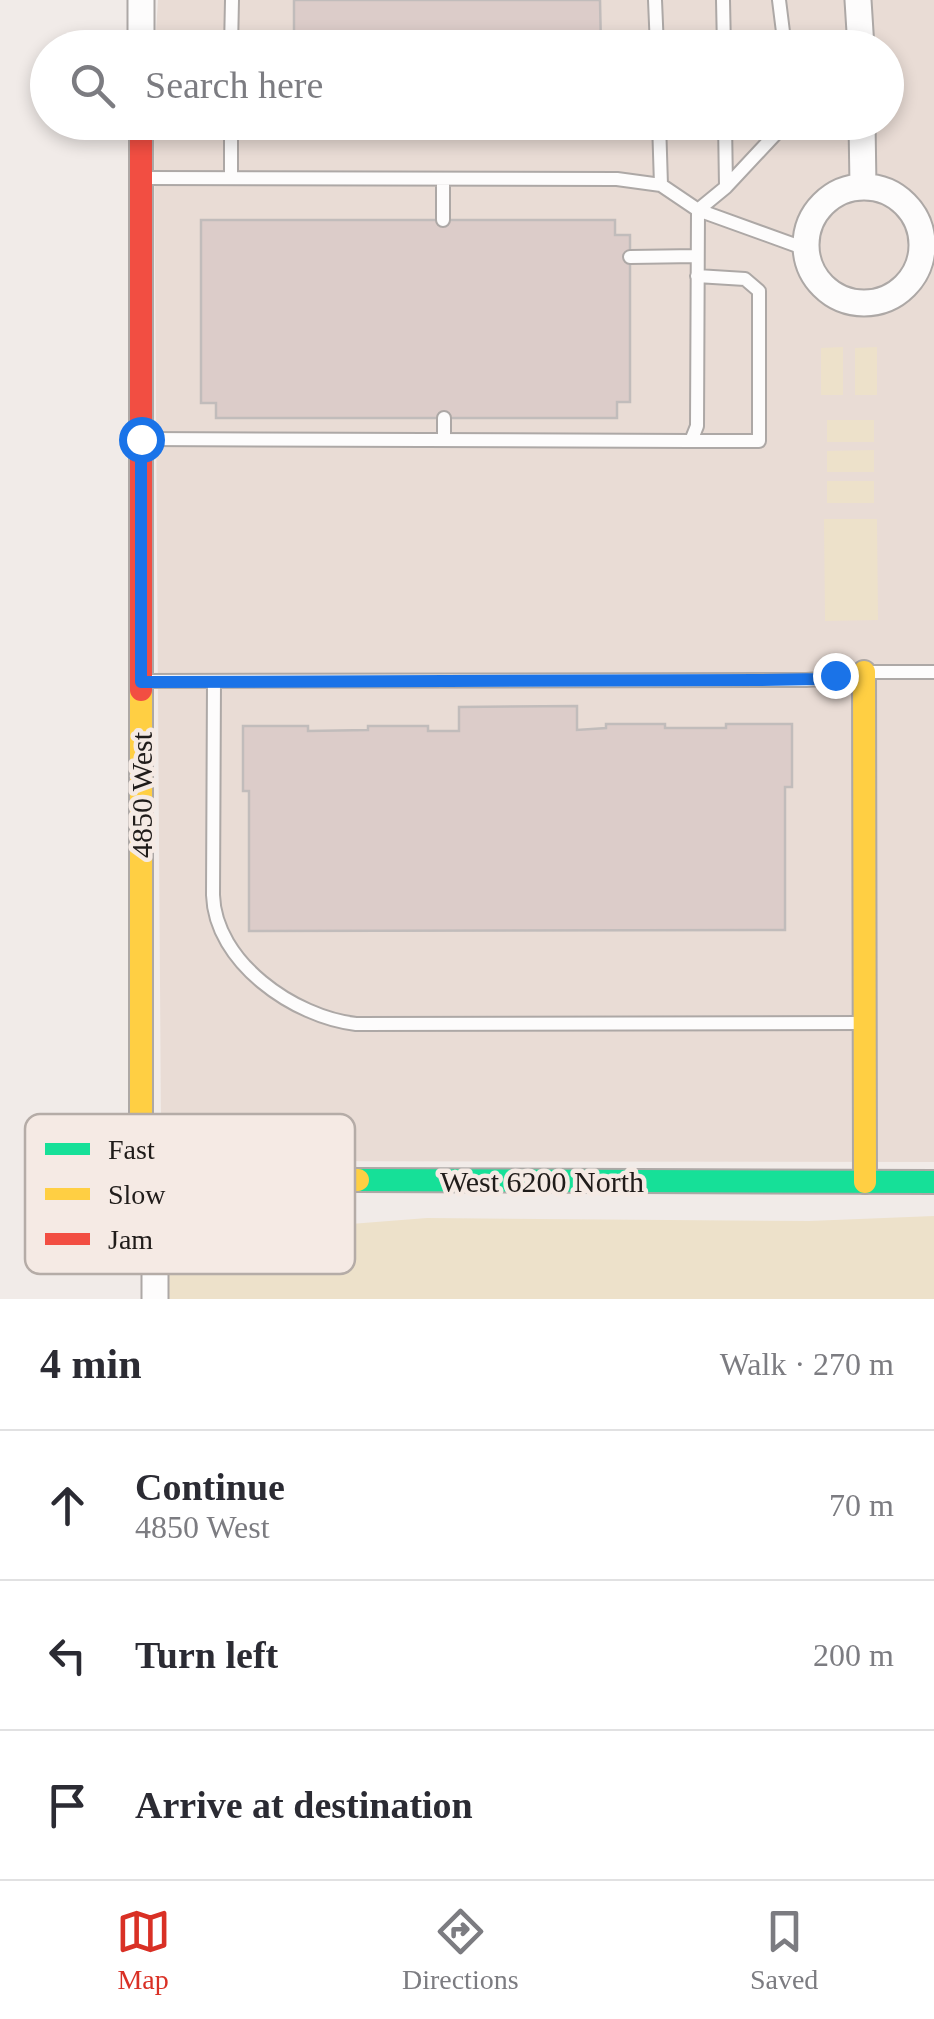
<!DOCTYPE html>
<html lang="en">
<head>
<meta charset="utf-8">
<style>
	:root { --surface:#fff; --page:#f7f7f7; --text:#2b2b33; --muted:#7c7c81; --line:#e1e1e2; --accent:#d93025 }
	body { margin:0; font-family:Georgia,serif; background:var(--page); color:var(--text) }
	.stop { position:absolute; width:30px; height:30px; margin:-22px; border:8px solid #1a73e8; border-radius:50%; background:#fff }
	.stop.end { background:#1a73e8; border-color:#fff; box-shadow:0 2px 10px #0008 }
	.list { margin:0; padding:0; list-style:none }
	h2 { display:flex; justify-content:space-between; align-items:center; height:130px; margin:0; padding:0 40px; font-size:42px }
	h2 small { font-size:32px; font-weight:400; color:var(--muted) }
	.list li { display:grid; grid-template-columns:65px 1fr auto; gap:30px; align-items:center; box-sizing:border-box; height:150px; padding:0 40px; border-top:2px solid var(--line) }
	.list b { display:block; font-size:38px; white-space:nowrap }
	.list p { margin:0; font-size:32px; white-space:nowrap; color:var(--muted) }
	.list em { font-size:32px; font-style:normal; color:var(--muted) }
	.icon { flex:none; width:55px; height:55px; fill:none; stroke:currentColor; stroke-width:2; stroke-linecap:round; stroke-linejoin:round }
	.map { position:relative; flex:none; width:934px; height:1299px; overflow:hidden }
	.search { position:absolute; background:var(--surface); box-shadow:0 5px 15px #0003; left:30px; right:30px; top:30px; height:110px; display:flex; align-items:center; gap:25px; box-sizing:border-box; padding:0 35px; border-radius:55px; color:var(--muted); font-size:38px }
	.sheet { height:580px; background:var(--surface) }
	nav { display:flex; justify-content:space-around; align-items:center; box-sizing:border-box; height:140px; border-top:2px solid var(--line); background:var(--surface); font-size:28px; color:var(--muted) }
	nav a { display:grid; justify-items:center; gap:5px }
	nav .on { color:var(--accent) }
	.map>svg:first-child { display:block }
</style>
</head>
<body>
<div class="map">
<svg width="934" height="1299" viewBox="0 0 934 1299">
	<rect width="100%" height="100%" fill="#f1ebe8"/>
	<path fill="#e9dcd5" d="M158 0H934V1162L191 1161 182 1158 168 1146 163 1136 161 1125 154 123 886 122V48L155 47Z"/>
	<path fill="#ede1ca" d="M843 347V395H821V348Z
		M877 347V395H855V348Z
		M827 420H874V442H827Z
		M874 450V472H827V451Z
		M827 481H874V503H827Z
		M824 519H877L878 620 825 621Z
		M934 1216V1299H159V1227L175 1220 287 1229 427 1218 809 1221Z"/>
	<path fill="#dcccc9" stroke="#c1bcbb" stroke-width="2.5" d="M294 0H600L601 48H294Z
		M201 220H615V235H630V402H617V418H216V403H201Z
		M577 706V730L606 728V724H665V728H726V724H792V787H785V930L249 931V791H243V726H308V731L368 730V726H428V731H459V707Z"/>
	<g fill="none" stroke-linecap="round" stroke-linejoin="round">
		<g stroke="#ada8a6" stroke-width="16">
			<path id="lane" d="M655 0 657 48
				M723 0 724 48
				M779 0 785 48
				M231 48 232 0
				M231 122V178
				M659 122 661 185
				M725 122 726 187
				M144 178 617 179 661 185 698 210 806 249
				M443 179V220
				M630 257 697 256
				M444 418V440
				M144 439 691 441 697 426 698 210 726 187 783 126V122
				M691 441H759V291L745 279 697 276
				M143 681 806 680 822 679 850 672H934
				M214 681 213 895C215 962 294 1017 356 1024L863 1023"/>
		</g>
		<g stroke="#ada8a6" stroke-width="29">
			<path id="street" d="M141 0V48
				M858 0 861 48
				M862 122 863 187
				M806 245a58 58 0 1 1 116 0a58 58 0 1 1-116 0Z
				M155 1164V1299"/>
		</g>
		<g stroke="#ada8a6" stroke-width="26">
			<path id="fast" d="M358 1180 934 1182"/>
		</g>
		<g stroke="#ada8a6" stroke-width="26">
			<path id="slow" d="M864 672 865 1182
				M141 690V1129C146 1154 158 1171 183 1178L358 1180"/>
		</g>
		<g stroke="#ada8a6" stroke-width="26">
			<path id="jam" d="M141 122V690"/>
		</g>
		<use href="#lane" stroke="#fdfcfc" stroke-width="12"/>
		<use href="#street" stroke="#fdfcfc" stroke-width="25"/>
		<use href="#fast" stroke="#16e098" stroke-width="22"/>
		<use href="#slow" stroke="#ffcf43" stroke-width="22"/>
		<use href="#jam" stroke="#f24e42" stroke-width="22"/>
	</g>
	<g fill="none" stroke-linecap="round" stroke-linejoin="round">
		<path stroke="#1a73e8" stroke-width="12" d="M141 439V682L758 680 822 679 835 675"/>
	</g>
	<g text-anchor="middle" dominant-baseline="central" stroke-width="9" stroke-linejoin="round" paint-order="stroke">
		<g font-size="30" fill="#201c1a" stroke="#f5eae4">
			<text transform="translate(141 795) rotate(-90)">4850 West</text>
			<text x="542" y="1181">West 6200 North</text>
		</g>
	</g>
	<rect x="25" y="1114" width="330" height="160" rx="15" fill="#f5eae4" stroke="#b5aca7" stroke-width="2.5"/>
	<rect x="45" y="1143" width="45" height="12" fill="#16e098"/>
	<rect x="45" y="1188" width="45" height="12" fill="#ffcf43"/>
	<rect x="45" y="1233" width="45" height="12" fill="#f24e42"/>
	<g font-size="28" fill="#201c1a">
		<text x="108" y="1159">Fast</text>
		<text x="108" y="1204">Slow</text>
		<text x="108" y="1249">Jam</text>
	</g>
</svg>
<div class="stop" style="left:141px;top:439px"></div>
<div class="stop end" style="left:835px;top:675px"></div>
<div class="search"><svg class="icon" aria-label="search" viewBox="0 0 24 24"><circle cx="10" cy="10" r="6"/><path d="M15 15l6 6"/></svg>Search here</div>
</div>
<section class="sheet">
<h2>4 min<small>Walk · 270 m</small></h2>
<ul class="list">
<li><svg class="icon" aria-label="ahead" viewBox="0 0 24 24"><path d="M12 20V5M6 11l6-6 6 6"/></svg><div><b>Continue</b><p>4850 West</p></div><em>70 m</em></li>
<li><svg class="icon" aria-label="left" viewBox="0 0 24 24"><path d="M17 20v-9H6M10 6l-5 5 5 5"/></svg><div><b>Turn left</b></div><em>200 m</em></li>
<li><svg class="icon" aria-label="arrive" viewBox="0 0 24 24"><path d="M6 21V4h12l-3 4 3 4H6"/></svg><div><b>Arrive at destination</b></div></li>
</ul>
</section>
<nav>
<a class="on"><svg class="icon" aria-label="map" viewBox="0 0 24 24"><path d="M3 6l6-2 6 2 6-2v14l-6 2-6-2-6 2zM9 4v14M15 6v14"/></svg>Map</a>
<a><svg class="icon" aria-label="directions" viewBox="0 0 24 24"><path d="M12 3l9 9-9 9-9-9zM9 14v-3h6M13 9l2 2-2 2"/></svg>Directions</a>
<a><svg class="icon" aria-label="saved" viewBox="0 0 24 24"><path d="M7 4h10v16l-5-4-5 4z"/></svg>Saved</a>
</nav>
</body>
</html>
